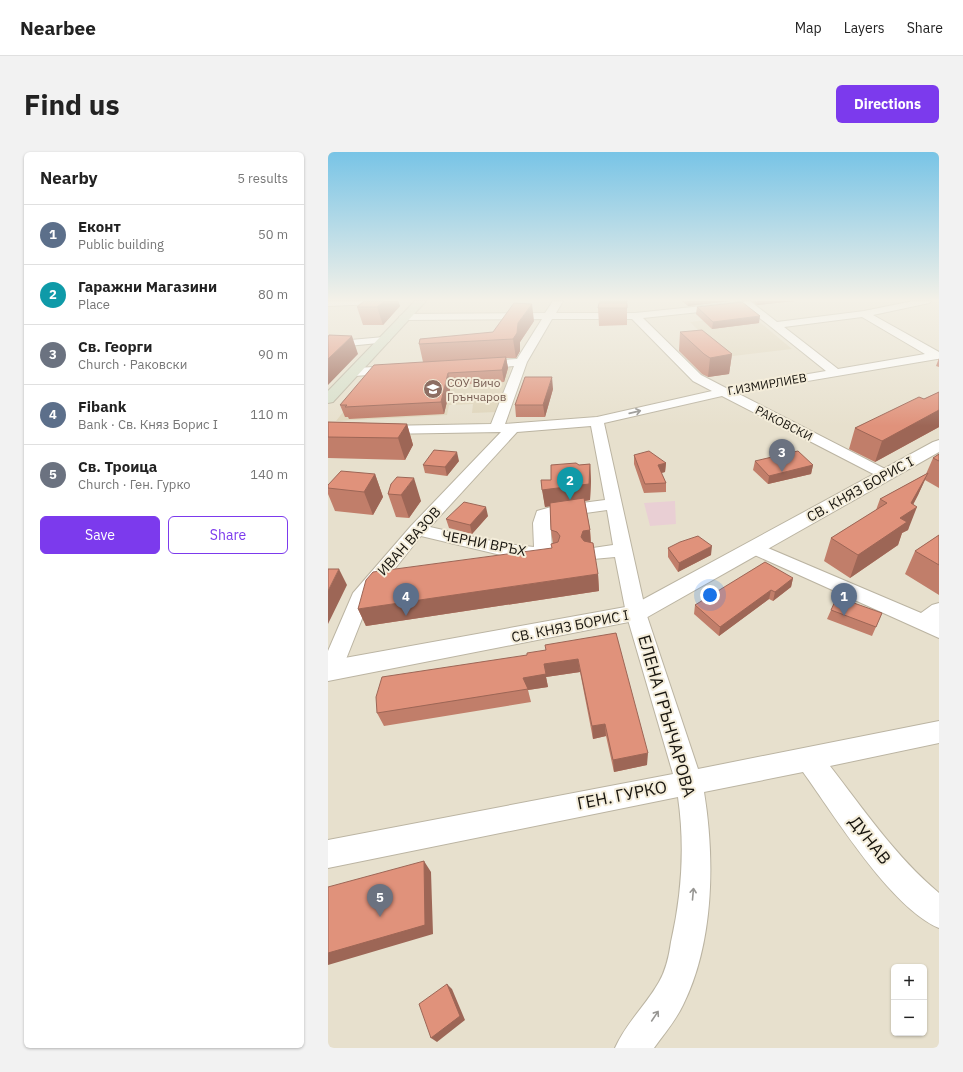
<!DOCTYPE html>
<html lang="en">
<head>
<meta charset="utf-8">
<style>
	:root { --surface:#fff; --page:#f2f2f2; --text:#222; --muted:#767676; --line:#e0e0e0; --accent:#7c3aed }
	body { margin:0; font-family:"IBM Plex Sans",sans-serif; background:var(--page); color:var(--text) }
	.controls { position:absolute; right:12px; bottom:12px; display:grid; overflow:hidden; border-radius:6px; box-shadow:0 1px 3px #0004 }
	.controls button { width:36px; height:36px; display:grid; place-items:center; padding:0; border:0; border-bottom:1px solid var(--line); background:var(--surface); color:var(--text); font:20px sans-serif }
	.you { position:absolute; left:382px; top:443px; width:14px; height:14px; margin:-10px; border:3px solid #fff; border-radius:50%; background:#1a73e8; box-shadow:0 0 0 6px #1a73e833 }
	.badge { display:grid; place-items:center; width:26px; height:26px; border-radius:50%; background:var(--accent); color:#fff; font-size:13px; font-weight:700 }
	.pin { position:absolute; translate:-50% -33px; filter:drop-shadow(0 1px 2px #0008) }
	.pin::after { content:''; position:absolute; top:21px; width:14px; height:12px; background:inherit; clip-path:polygon(0 0,100% 0,50% 100%) }
	.list { margin:0; padding:0; list-style:none }
	h2 { display:flex; justify-content:space-between; align-items:center; height:52px; margin:0; padding:0 16px; font-size:17px }
	h2 small { font-size:13px; font-weight:400; color:var(--muted) }
	.list li { display:grid; grid-template-columns:26px 1fr auto; gap:12px; align-items:center; box-sizing:border-box; height:60px; padding:0 16px; border-top:1px solid var(--line) }
	.list b { display:block; font-size:15px; white-space:nowrap }
	.list p { margin:0; font-size:13px; white-space:nowrap; color:var(--muted) }
	.list em { font-size:13px; font-style:normal; color:var(--muted) }
	.actions { display:flex; gap:8px; padding:12px 16px }
	.actions a { flex:1; padding:9px 0; border:1px solid var(--accent); border-radius:6px; text-align:center; font-size:14px; color:var(--accent) }
	.actions .main { background:var(--accent); color:#fff }
	.map { position:relative; flex:none; width:611px; height:896px; overflow:hidden; border-radius:6px }
	header { display:flex; align-items:center; gap:24px; box-sizing:border-box; height:56px; padding:0 20px; background:var(--surface); border-bottom:1px solid var(--line) }
	header strong { font-size:19px }
	nav { display:flex; gap:22px; margin-inline-start:auto; font-size:14px }
	.intro { display:flex; align-items:center; justify-content:space-between; box-sizing:border-box; height:96px; padding:0 24px }
	h1 { margin:0; font-size:28px }
	.button { padding:10px 18px; border-radius:6px; background:var(--accent); color:#fff; font-size:14px; font-weight:700 }
	main { display:flex; gap:24px; padding:0 24px }
	aside { flex:1; background:var(--surface); border-radius:6px; box-shadow:0 1px 3px #0004 }
	.map>svg:first-child { display:block }
</style>
</head>
<body>
<header>
<strong>Nearbee</strong>
<nav><a>Map</a><a>Layers</a><a>Share</a></nav>
</header>
<div class="intro"><h1>Find us</h1><a class="button">Directions</a></div>
<main>
<aside>
<h2>Nearby<small>5 results</small></h2>
<ul class="list">
<li><span class="badge" style="background:#5c6f8a">1</span><div><b>Еконт</b><p>Public building</p></div><em>50 m</em></li>
<li><span class="badge" style="background:#0f9aa8">2</span><div><b>Гаражни Магазини</b><p>Place</p></div><em>80 m</em></li>
<li><span class="badge" style="background:#6b7280">3</span><div><b>Св. Георги</b><p>Church · Раковски</p></div><em>90 m</em></li>
<li><span class="badge" style="background:#5c6f8a">4</span><div><b>Fibank</b><p>Bank · Св. Княз Борис I</p></div><em>110 m</em></li>
<li><span class="badge" style="background:#6b7280">5</span><div><b>Св. Троица</b><p>Church · Ген. Гурко</p></div><em>140 m</em></li>
</ul>
<div class="actions"><a class="main">Save</a><a>Share</a></div>
</aside>
<div class="map">
<svg width="611" height="896" viewBox="0 0 611 896">
	<rect width="100%" height="100%" fill="#e7e0cd"/>
	<path fill="#e9cfd4" d="M347 349 348 372 322 374 316 351Z"/>
	<path fill="#dfd5bb" d="M423 163 464 197 397 205 362 170Z
		M183 215 169 260 144 261 145 252 121 253 119 263 8 269 45 222Z"/>
	<g fill="none" stroke-linecap="round" stroke-linejoin="round">
		<g stroke="#bbb4a2" stroke-width="2">
			<path id="minor" d="M0 149H52L47 152 0 154Z
				M225 149H235L228 161H307L422 149 449 170 536 159 585 149H603L601 151 545 163 611 200V207H609L409 241 563 320 565 323 563 326 557 328 394 244 276 271 318 461 370 617 611 569V591L502 614C536 658 568 705 611 741V776C563 756 506 663 475 620L376 640C387 707 386 791 355 853 348 868 336 882 326 896H287C298 871 318 853 331 830 338 818 341 804 343 790 354 742 357 694 350 645L0 716V688L345 622 298 461 287 405 265 407 258 405 256 401 258 397 285 393 279 358 222 366 224 397 229 398 231 402 229 406 222 408 177 404 93 384 41 449 11 525 3 528 0 527V499L25 441 83 374 173 280 54 282 49 281 47 278 49 275 54 274 163 272 186 214 153 217 147 213 153 209 189 207 214 167 76 168 71 165 76 162 217 161ZM418 155 498 219 398 236 373 223 315 166ZM534 165 597 202 510 217 456 175ZM224 167H304L365 229 384 239 269 265 177 272 199 210ZM263 274 277 348 223 355 209 359 205 371 206 395 177 392 102 375 189 280Z
				M56 185 62 188 60 190 0 196V190Z
				M67 214 71 215 73 218 71 221 26 224 20 220 26 216Z
				M426 390 593 461 604 453 611 451V486L420 400 417 396 420 392Z"/>
		</g>
		<g stroke="#bbb4a2" stroke-width="2">
			<path id="tertiary" d="M611 288V300L316 467 0 529V509L303 454 605 290Z"/>
		</g>
		<g stroke="#bbb4a2" stroke-width="2">
			<path id="secondary" d="M87 149H98L5 250 0 251V239Z"/>
		</g>
		<use href="#minor" fill="#fff" fill-rule="evenodd"/>
		<use href="#tertiary" fill="#fff" fill-rule="evenodd"/>
		<use href="#secondary" fill="#d7dfca" fill-rule="evenodd"/>
	</g>
	<path fill="#c17e6a" d="M36 149H70L72 154 55 173H35L29 155Z
		M272 149H299V173L271 174 270 156Z
		M354 149H403L360 154Z
		M424 149H466L429 153Z
		M369 155 431 171 384 177 368 162Z
		M206 169 192 190V199L188 206H178L180 216 176 230 123 233 116 262 21 267 20 265H17L12 253 95 210 91 192 165 180Z
		M352 180 404 202 401 222 380 225 374 222 351 199Z
		M611 206V215L608 214Z
		M225 237 217 265H188L187 253Z
		M611 240V275L547 310 521 297 527 276 596 247Z
		M0 270 79 272 85 293 77 308 0 306Z
		M611 302V336L597 328 590 343 585 353 580 378 574 381 570 393 522 426 496 409 503 386 548 358 552 347 598 322 605 306Z
		M306 303 338 311 337 320 333 321 338 331V340L316 341 306 312Z
		M131 309 119 324 97 321 95 313Z
		M427 309 485 313 483 322 440 332 425 318Z
		M262 312 263 329 262 348 257 349 262 378 263 391 270 422 271 439 38 474 30 457 224 396 225 392 223 378 222 354 217 355 213 328H223L251 313Z
		M47 322 55 345 45 363 7 359 0 342V333Z
		M63 332 93 349 81 366 68 365 60 342Z
		M160 364 144 382 121 376 118 367Z
		M611 383V443L577 422 587 399Z
		M340 396 383 403 350 420 340 405Z
		M465 426 463 435 445 449 441 447 391 484 366 462 367 453Z
		M503 458 554 461 544 484 499 467Z
		M288 481 319 613 286 620 278 584 265 587 252 520 218 525 220 535 200 538 203 550 56 574 49 561 199 503Z"/>
	<path fill="#9d6656" d="M56 149H70L72 154 55 173 49 155Z
		M360 149H403L360 154Z
		M430 149H466L429 153Z
		M204 152 206 169 192 190V199L188 206 185 187 190 171Z
		M432 164 431 171 384 177 385 170Z
		M24 184 30 202 0 233V207Z
		M404 202 401 222 380 225 382 206Z
		M178 205 180 216 176 230 174 218Z
		M120 221 123 233 116 262 113 250Z
		M224 225 225 237 217 265 215 253Z
		M611 258V275L547 310 554 289Z
		M79 272 85 293 77 308 70 286Z
		M129 300 131 309 119 324 117 315Z
		M338 311 337 320 329 322 330 313Z
		M262 312 263 329 262 348 217 355 214 338Z
		M485 313 483 322 440 332 441 324Z
		M600 321 590 343 581 360 589 355 580 378 574 381 570 393 522 426 530 403 572 366 583 351Z
		M47 322 55 345 45 363 36 340Z
		M86 326 93 349 81 366 73 343Z
		M158 355 160 364 144 382 142 373Z
		M262 378 263 395 257 396 253 385 255 379Z
		M384 394 383 403 350 420 351 411Z
		M11 417 19 433 0 472V439Z
		M270 422 271 439 38 474 30 457Z
		M465 426 463 435 445 449 447 440Z
		M443 438 441 447 391 484 392 475Z
		M250 507 252 520 218 525 220 535 200 538 195 526 216 512Z
		M277 572 278 584 265 587 264 574Z
		M320 601 319 613 286 620 285 608Z
		M96 709 103 720 105 782 0 813V801Z
		M119 832 124 837 137 868 109 890 103 886Z"/>
	<path fill="#e0927b" stroke="#9d6656" d="M36 149H56L49 155H29Z
		M272 149H299V150H272Z
		M414 150 432 164 385 170 369 155Z
		M186 151 204 152 190 171 189 181 185 187 91 192 92 187 165 180Z
		M271 151H299V156H270Z
		M374 178 404 202 382 206 376 202 352 180Z
		M1 183 24 184 0 207V185Z
		M178 205 174 218 120 221 113 250 17 255 19 253H12L46 213Z
		M197 225H224L215 253H187Z
		M611 240V258L554 289 527 276 591 245 596 247Z
		M0 270 79 272 70 286 0 285Z
		M106 298 129 300 117 315 95 313Z
		M321 299 338 311 330 313 338 331 317 332 306 303Z
		M470 299 485 313 441 324 427 309Z
		M611 302V309L605 306Z
		M248 311 251 313 262 312 261 332 214 338 213 328H223V313Z
		M13 319 47 322 36 340 0 336V333Z
		M600 321 583 351 589 355 572 366 579 370 530 403 503 386 559 351 552 347Z
		M69 325 86 326 73 343 60 342 63 332Z
		M256 346 262 378 255 379 253 385 256 389 265 391 270 422 30 457 38 428 45 420 224 396 223 392 230 390 232 384 229 380 223 378 222 351Z
		M136 350 158 355 142 373 118 367Z
		M611 383V413L587 399Z
		M370 384 384 394 351 411 340 396 352 390Z
		M437 410 465 426 447 440 443 438 392 475 367 453Z
		M0 417H11L0 439Z
		M509 445 554 461 548 475 503 458Z
		M288 481 320 601 285 608 277 572 264 574 250 507 216 512 218 522 195 526 200 537 49 561 48 545 54 525 199 503V501L218 498 217 493Z
		M96 709 97 773 0 801V735Z
		M119 832 132 864 103 886 91 852Z"/>
	<defs><path id="oneway-shaft" d="M-6 0H5M1.5-3L5.5 0L1.5 3" fill="none" stroke-width="1.6" stroke-linecap="round" stroke-linejoin="round"/></defs>
	<g stroke="#979693">
		<use href="#oneway-shaft" transform="translate(307 260) rotate(-13)"/>
		<use href="#oneway-shaft" transform="translate(365 742) rotate(-85)"/>
		<use href="#oneway-shaft" transform="translate(327 864) rotate(-56)"/>
	</g>
	<linearGradient id="sky" x2="0" y2="1"><stop stop-color="#78c4e6"/><stop offset="0.54" stop-color="#f4f1e8"/><stop offset="1" stop-color="#f4f1e8" stop-opacity="0"/></linearGradient>
	<rect width="611" height="274" fill="url(#sky)"/>
	<defs>
		<g id="school-disc" transform="scale(1)"><circle r="9.5" fill="#8d6e63" stroke="#f4edda"/><path d="M0-5L7-2L0 1L-7-2ZM-4 1L0 2.5L4 1V4Q0 6-4 4Z" fill="#fff"/></g>
	</defs>
	<g fill-rule="evenodd">
		<use href="#school-disc" x="105" y="237"/>
	</g>
	<g text-anchor="middle" dominant-baseline="central" stroke-width="4" stroke-linejoin="round" paint-order="stroke">
		<g font-size="12" fill="#785e54" stroke="#f4edda" text-anchor="start">
			<text x="119" y="230">СОУ Вичо<tspan x="119" dy="14">Грънчаров</tspan></text>
		</g>
		<g font-size="12" fill="#18150f" stroke="#f4edda">
			<text transform="translate(439 232) rotate(-10)">Г.ИЗМИРЛИЕВ</text>
			<text transform="translate(456 271) rotate(27)">РАКОВСКИ</text>
		</g>
		<g font-size="14" fill="#18150f" stroke="#f4edda">
			<text transform="translate(532 337) rotate(-29)">СВ. КНЯЗ БОРИС I</text>
			<text transform="translate(81 389) rotate(-48)">ИВАН ВАЗОВ</text>
			<text transform="translate(156 391) rotate(11)">ЧЕРНИ ВРЪХ</text>
			<text transform="translate(242 474) rotate(-11)">СВ. КНЯЗ БОРИС I</text>
		</g>
		<g font-size="17" fill="#18150f" stroke="#f4edda">
			<text transform="translate(339 564) rotate(74)">ЕЛЕНА ГРЪНЧАРОВА</text>
			<text transform="translate(294 643) rotate(-11)">ГЕН. ГУРКО</text>
			<text transform="translate(542 688) rotate(52)">ДУНАВ</text>
		</g>
	</g>
</svg>
<div class="controls">
<button>+</button>
<button>−</button>
</div>
<div class="you"></div>
<div class="pin badge" style="left:516px;top:464px;background:#5c6f8a">1</div>
<div class="pin badge" style="left:242px;top:348px;background:#0f9aa8">2</div>
<div class="pin badge" style="left:454px;top:320px;background:#6b7280">3</div>
<div class="pin badge" style="left:78px;top:464px;background:#5c6f8a">4</div>
<div class="pin badge" style="left:52px;top:765px;background:#6b7280">5</div>
</div>
</main>
</body>
</html>
